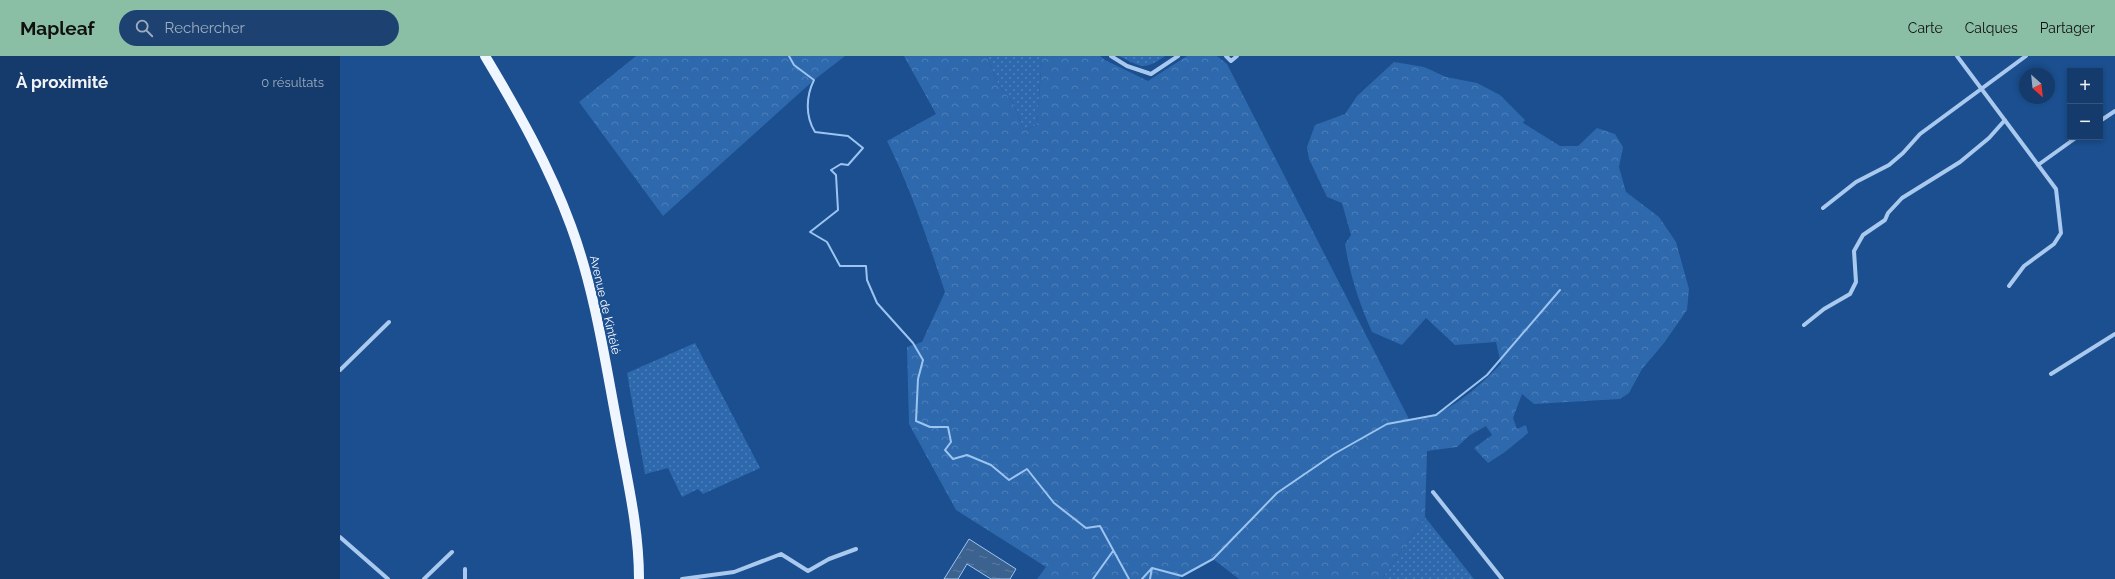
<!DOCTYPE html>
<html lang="fr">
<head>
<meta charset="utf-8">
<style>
	:root { --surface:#143b6b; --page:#1d4271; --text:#f1f3f6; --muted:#9dadc1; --line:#33557e; --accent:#8abfa5 }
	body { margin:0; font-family:Raleway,sans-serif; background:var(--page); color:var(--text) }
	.controls { position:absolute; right:12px; top:12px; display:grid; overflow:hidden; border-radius:0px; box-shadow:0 2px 6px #0003 }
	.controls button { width:36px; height:36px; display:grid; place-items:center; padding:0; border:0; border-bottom:1px solid var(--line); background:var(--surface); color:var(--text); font:20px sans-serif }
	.compass { position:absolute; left:1679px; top:12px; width:36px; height:36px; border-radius:50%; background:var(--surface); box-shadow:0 2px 6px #0003; rotate:153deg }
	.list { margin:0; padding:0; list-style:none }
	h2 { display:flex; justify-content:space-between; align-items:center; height:52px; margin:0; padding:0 16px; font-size:17px }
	h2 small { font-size:13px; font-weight:400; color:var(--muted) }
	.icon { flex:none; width:22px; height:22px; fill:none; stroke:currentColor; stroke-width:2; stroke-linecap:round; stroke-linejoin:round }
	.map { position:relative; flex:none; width:1775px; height:523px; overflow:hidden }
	header { display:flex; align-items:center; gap:24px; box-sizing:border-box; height:56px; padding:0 20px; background:var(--accent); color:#111 }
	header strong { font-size:19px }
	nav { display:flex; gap:22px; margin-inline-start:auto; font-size:14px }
	.search { width:280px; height:36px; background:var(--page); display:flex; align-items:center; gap:10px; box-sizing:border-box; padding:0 14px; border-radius:22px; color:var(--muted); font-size:15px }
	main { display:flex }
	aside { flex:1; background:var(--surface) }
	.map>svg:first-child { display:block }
</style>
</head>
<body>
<header>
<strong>Mapleaf</strong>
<div class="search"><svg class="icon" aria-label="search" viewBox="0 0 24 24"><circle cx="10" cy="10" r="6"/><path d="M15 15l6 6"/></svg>Rechercher</div>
<nav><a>Carte</a><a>Calques</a><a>Partager</a></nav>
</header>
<main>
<aside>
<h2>À proximité<small>0 résultats</small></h2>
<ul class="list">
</ul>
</aside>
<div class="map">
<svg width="1775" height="523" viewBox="0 0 1775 523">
	<defs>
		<pattern id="grass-dots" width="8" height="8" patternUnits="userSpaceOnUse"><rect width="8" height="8" fill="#2e69ad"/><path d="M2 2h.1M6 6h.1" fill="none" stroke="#4d80b9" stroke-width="1.8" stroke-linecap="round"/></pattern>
		<pattern id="forest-crowns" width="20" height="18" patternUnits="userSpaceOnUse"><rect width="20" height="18" fill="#2e69ad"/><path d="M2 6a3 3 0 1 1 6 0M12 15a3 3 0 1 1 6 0" fill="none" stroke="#4d80b9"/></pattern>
		<pattern id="water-ripples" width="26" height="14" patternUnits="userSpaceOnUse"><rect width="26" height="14" fill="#3c6290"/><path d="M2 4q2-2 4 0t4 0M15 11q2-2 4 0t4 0" fill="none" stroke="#597aa1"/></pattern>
	</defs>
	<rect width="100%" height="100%" fill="#1b4f8f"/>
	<path fill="url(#grass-dots)" d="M647 0H665L684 45 665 0H702L697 69 684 74 673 47 658 28Z
		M779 0H825C804 15 801 11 779 0Z
		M355 287 420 412 363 438 358 433 342 441 328 412 305 418 287 317Z
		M1085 461 1134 523H1042Z"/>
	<path fill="url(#forest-crowns)" d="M296 0H505L474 24 323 160 239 46Z
		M564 0H647L658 28 673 47 684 74 697 69 702 0H760L765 4 808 25 847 0H877L887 8 1069 363C1105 363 1137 332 1161 308L1156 286 1115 289 1086 262 1062 289 1032 276C1019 247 1010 219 1005 188L1011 179 1002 147 987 141 969 103 967 91 975 69 1005 58 1017 40 1054 6 1084 11 1106 21 1137 27 1160 39 1185 64 1183 67 1220 90H1238L1257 72 1275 78 1283 91 1279 111 1286 136 1319 161 1336 186 1349 233 1347 254 1324 287 1302 313 1289 337 1280 343 1194 348 1182 338 1173 362 1177 373 1186 369 1188 377 1165 396 1148 407 1134 392 1152 379 1146 370 1130 379 1117 391 1087 395 1085 461 1042 523H899L873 503 842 519 839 523H697L706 511 616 454 569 368 567 291 582 286 605 236C588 185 571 133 547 85L596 58Z"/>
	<path fill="url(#water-ripples)" stroke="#9cc4f0" d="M629 483 676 513 670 523H651L627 508 618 523H604Z"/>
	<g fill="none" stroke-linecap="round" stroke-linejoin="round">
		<path stroke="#9cc4f0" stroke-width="2" d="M449 0 454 9 474 24C466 40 465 60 475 76L508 80 523 92 508 109 501 108 491 114 496 119 498 154 470 176 487 186 500 210H526L527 224 537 247 573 287 583 304 578 323 576 365 590 371H608L611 386 605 394 613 403 627 399 651 409 669 424 687 413 714 447 746 472 760 470 789 523
			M812 512 842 520 873 503 937 437 994 398 1047 368 1096 359 1147 319 1220 234
			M753 523 773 495
			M802 523 812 512 810 523"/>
		<path stroke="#a9c9ee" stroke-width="4" d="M771 0 787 10 811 18 838 0
			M886 0 891 5 897 0
			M1617 0 1716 133 1721 177 1714 188 1684 210 1669 230
			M1760 65 1775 55
			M1698 109 1737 81
			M1483 152 1516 126 1549 109 1563 97 1580 78 1686 0
			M1464 269 1484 253 1510 238 1516 226 1514 195 1523 179 1545 164 1548 157 1562 142 1620 106 1649 82 1665 64
			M0 314 49 266
			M1711 318 1775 278
			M1093 436 1162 523
			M0 481 48 523
			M84 523 112 496
			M125 523V513
			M342 523 394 516 441 498 468 515 489 503 516 493"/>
		<path stroke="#f0f6ff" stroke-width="10" d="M145 0C178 55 209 110 231 170 255 235 265 305 278 373 287 423 299 472 299 523"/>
	</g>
	<g text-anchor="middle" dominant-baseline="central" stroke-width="4" stroke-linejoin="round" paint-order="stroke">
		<g font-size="12" fill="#fff" stroke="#1b4f8f">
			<text transform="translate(265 249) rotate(77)">Avenue de Kintélé</text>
		</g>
	</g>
</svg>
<div class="controls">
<button>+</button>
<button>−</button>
</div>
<svg class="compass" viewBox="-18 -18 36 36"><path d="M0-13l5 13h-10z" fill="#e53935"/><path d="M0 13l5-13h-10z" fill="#9dadc1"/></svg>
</div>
</main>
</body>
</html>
